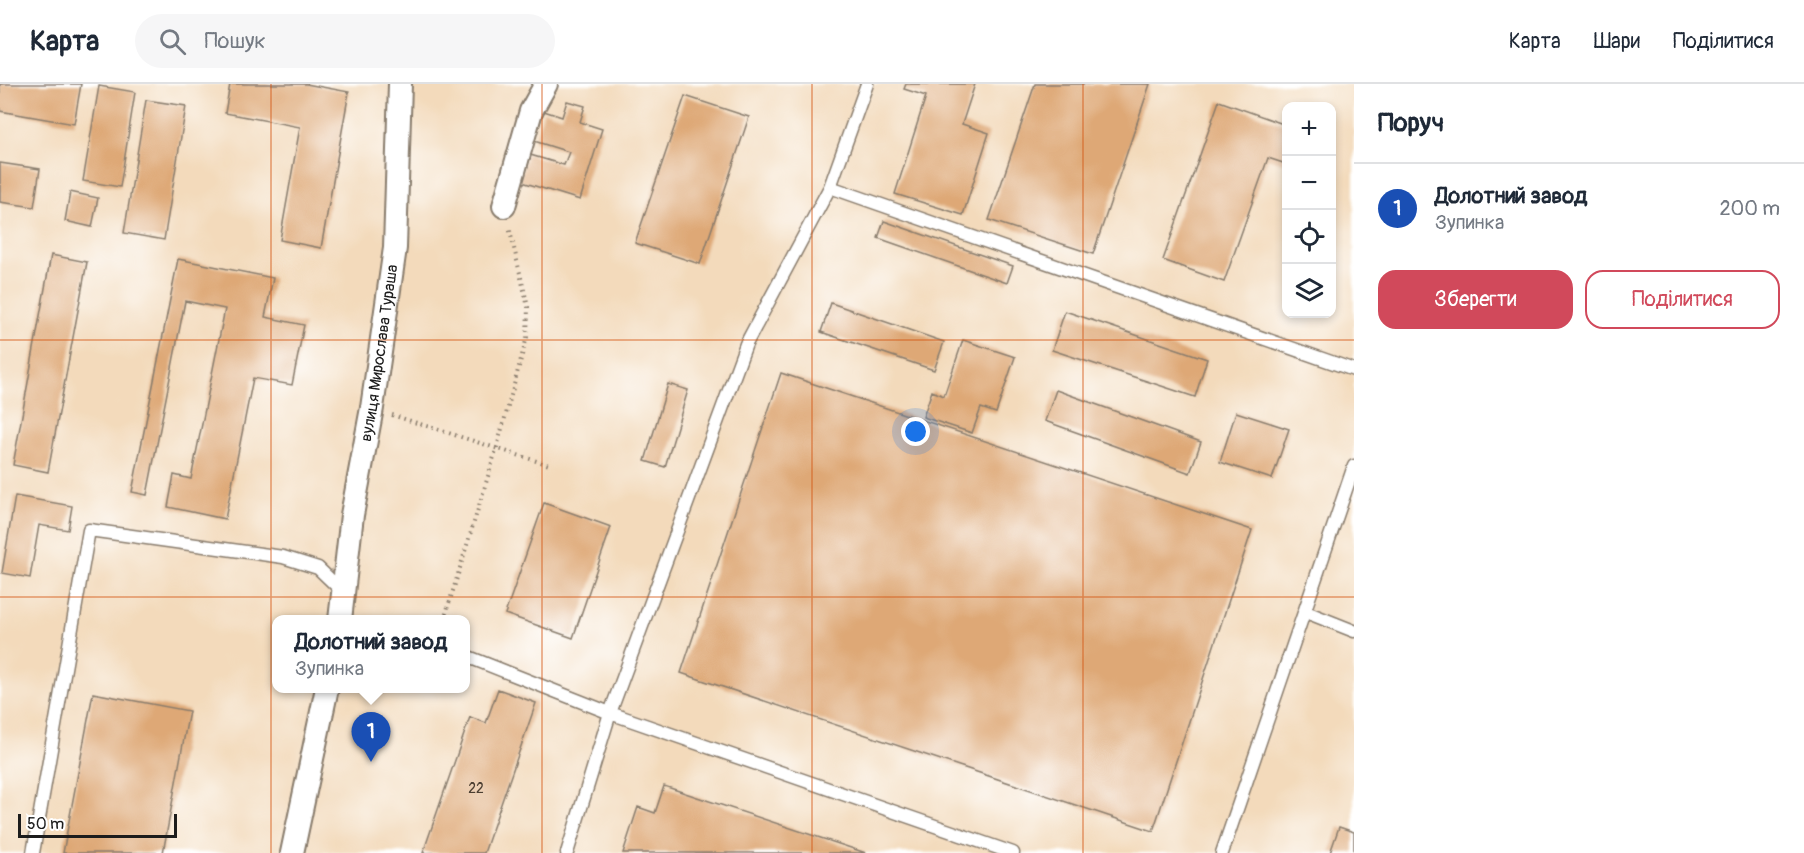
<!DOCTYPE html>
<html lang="uk">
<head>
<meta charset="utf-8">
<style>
	:root { --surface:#fff; --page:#f6f6f7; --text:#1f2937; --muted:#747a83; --line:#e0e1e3; --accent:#d1495b }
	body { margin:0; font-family:Pangolin,sans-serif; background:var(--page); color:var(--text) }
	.controls { position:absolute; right:18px; top:18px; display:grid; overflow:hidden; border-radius:12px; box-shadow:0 3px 9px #0003 }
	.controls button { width:54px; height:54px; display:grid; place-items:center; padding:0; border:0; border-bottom:2px solid var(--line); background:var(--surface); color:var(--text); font:30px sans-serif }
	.scale { position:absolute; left:18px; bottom:15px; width:159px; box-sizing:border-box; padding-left:6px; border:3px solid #1c1c1c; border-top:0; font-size:16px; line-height:21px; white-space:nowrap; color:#1c1c1c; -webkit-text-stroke:4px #fff; paint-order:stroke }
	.you { position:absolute; left:916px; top:348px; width:21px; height:21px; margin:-15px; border:4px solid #fff; border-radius:50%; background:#1a73e8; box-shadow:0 0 0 9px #1a73e833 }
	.badge { display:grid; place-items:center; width:39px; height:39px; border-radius:50%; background:var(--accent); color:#fff; font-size:20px; font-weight:700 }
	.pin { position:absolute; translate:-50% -50px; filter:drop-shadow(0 2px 3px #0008) }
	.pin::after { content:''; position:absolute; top:32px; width:21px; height:18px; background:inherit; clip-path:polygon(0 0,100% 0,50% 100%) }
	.popup { position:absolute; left:272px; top:531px; width:198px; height:78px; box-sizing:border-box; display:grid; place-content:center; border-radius:12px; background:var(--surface); filter:drop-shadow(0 2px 4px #0005); font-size:20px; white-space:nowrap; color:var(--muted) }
	.popup b { font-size:22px; color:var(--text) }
	.popup::after { content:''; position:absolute; left:50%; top:100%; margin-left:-12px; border:12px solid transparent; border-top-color:var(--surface) }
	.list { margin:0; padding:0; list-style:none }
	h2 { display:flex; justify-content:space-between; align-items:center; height:78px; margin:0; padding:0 24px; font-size:26px }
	h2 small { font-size:20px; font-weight:400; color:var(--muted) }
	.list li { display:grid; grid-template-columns:39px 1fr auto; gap:18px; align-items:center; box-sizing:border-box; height:90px; padding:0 24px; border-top:2px solid var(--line) }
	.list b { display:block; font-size:22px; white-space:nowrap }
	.list p { margin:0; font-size:20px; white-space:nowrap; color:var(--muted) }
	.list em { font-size:20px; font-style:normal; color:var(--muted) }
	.actions { display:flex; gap:12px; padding:18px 24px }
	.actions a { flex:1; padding:14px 0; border:2px solid var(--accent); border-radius:18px; text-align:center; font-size:21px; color:var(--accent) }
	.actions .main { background:var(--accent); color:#fff }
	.icon { flex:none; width:33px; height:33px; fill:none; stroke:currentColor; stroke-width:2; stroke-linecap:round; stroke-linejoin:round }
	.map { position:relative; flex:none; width:1354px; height:769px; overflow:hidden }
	header { display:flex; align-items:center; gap:36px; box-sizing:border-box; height:84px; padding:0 30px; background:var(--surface); border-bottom:2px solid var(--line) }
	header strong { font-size:28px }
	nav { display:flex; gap:33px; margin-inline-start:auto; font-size:21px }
	.search { width:420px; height:54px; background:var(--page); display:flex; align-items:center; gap:15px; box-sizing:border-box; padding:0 21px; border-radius:33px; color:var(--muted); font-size:22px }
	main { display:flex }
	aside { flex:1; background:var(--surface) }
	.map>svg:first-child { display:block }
</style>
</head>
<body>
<header>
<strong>Карта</strong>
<div class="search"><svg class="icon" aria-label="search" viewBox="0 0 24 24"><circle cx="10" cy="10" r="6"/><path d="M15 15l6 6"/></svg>Пошук</div>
<nav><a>Карта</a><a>Шари</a><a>Поділитися</a></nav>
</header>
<main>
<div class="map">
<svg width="1354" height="769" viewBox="0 0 1354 769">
	<rect width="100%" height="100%" fill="#fff"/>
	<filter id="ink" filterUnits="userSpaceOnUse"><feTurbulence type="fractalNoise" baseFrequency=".0167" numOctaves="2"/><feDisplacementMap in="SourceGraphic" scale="12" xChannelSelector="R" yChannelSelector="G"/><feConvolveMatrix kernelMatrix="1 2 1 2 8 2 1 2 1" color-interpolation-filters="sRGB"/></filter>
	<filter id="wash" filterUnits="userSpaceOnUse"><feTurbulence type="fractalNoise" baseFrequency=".008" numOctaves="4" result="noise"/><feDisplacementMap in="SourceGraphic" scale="24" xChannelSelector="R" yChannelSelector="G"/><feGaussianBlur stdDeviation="1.35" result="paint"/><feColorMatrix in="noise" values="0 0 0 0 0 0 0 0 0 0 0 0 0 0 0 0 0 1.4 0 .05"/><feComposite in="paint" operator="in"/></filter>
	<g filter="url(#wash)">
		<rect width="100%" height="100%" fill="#f3dabb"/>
		<g id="blocks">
			<path fill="#dea876" d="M0 0H81L74 40 0 27Z
				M230 0H306L349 8 321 164 280 156 300 43 225 29Z
				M906 0H975L962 40 989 49 963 131 895 110 926 12 904 5Z
				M1035 0H1150L1093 170 989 136Z
				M99 2 135 8 120 103 83 97Z
				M685 12 749 33 700 180 635 159Z
				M146 16 186 22 164 156 124 149Z
				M567 17 585 22 580 38 602 45 580 116 519 97 527 70 564 81 569 68 534 57 544 27 562 33Z
				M1219 17 1286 41V80L1268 74 1224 198 1163 176Z
				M0 79 40 85 34 123 0 118Z
				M70 108 98 114 92 143 65 137Z
				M884 137 1013 182 1007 199 878 154Z
				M51 171 87 178 48 388 13 381Z
				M178 175 273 194 265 233 304 241 292 301 253 294 225 435 168 423 174 391 191 395 225 225 185 217 147 411 132 408Z
				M831 219 944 258 934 286 821 248Z
				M1065 227 1207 275 1195 313 1052 266Z
				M963 256 1015 273 996 329 981 324 972 349 923 333 932 307 944 312Z
				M781 289 1252 446 1153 747 681 589Z
				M668 300 688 306 665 383 645 377Z
				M1056 306 1201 358 1190 389 1045 337Z
				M1236 328 1289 345 1272 395 1220 378Z
				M15 412 72 422 68 446 39 441 30 494 2 489Z
				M544 419 611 443 573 554 505 530Z
				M498 605 536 619 484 769H423L470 633 486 639Z
				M93 609 189 627 163 769H63Z
				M664 702 866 769H623L638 723 655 729Z
				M1339 743 1354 748V769H1330Z"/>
		</g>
	</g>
	<g filter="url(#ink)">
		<use href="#blocks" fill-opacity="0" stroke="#887b6c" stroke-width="1.5"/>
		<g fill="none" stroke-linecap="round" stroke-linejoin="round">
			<g stroke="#887b6c" stroke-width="15">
				<path id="lane" d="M830 103 1354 286
					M1306 528 1354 547
					M466 572 610 629 1013 769
					M33 769 89 446 283 473 318 484 343 508
					M567 769 610 629 746 260 830 103 867 0
					M1222 769 1354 382"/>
			</g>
			<g stroke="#887b6c" stroke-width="26">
				<g id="street">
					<path d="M504 122 531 27 546 0"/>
					<path id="s1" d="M340 536 352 431 372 324 395 164 400 0"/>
					<path d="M292 769 327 604"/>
				</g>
			</g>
			<path stroke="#887b6c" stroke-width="4" stroke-dasharray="1.5 4.5" stroke-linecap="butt" d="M392 331 549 381
				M444 536 497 363 527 253 528 223 509 143"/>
			<use href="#lane" stroke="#fff" stroke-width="12"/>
			<use href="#street" stroke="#fff" stroke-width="22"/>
		</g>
	</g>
	<path fill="none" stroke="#d4530e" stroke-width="1.5" stroke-opacity="0.55" d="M271 0V769M542 0V769M812 0V769M1083 0V769M0 256H1354M0 513H1354"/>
	<g text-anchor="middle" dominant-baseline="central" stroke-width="4.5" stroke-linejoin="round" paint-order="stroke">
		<g font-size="14" fill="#4c3f32">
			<text x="476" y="704">22</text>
		</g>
		<g font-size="16" fill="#1c1c1c" stroke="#fff">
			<text stroke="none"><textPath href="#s1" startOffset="270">вулиця Мирослава Тураша</textPath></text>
		</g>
	</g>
</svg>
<div class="controls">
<button>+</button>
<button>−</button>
<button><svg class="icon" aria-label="locate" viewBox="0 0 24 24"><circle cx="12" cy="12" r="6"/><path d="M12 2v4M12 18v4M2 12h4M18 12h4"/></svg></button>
<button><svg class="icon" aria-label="layers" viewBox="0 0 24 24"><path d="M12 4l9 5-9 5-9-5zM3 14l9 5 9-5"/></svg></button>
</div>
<div class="scale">50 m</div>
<div class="you"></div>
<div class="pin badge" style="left:371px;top:678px;background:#1a4fb4">1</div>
<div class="popup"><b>Долотний завод</b>Зупинка</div>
</div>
<aside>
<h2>Поруч<small></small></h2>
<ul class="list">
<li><span class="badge" style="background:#1a4fb4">1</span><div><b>Долотний завод</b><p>Зупинка</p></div><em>200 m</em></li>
</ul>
<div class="actions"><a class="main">Зберегти</a><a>Поділитися</a></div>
</aside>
</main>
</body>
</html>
